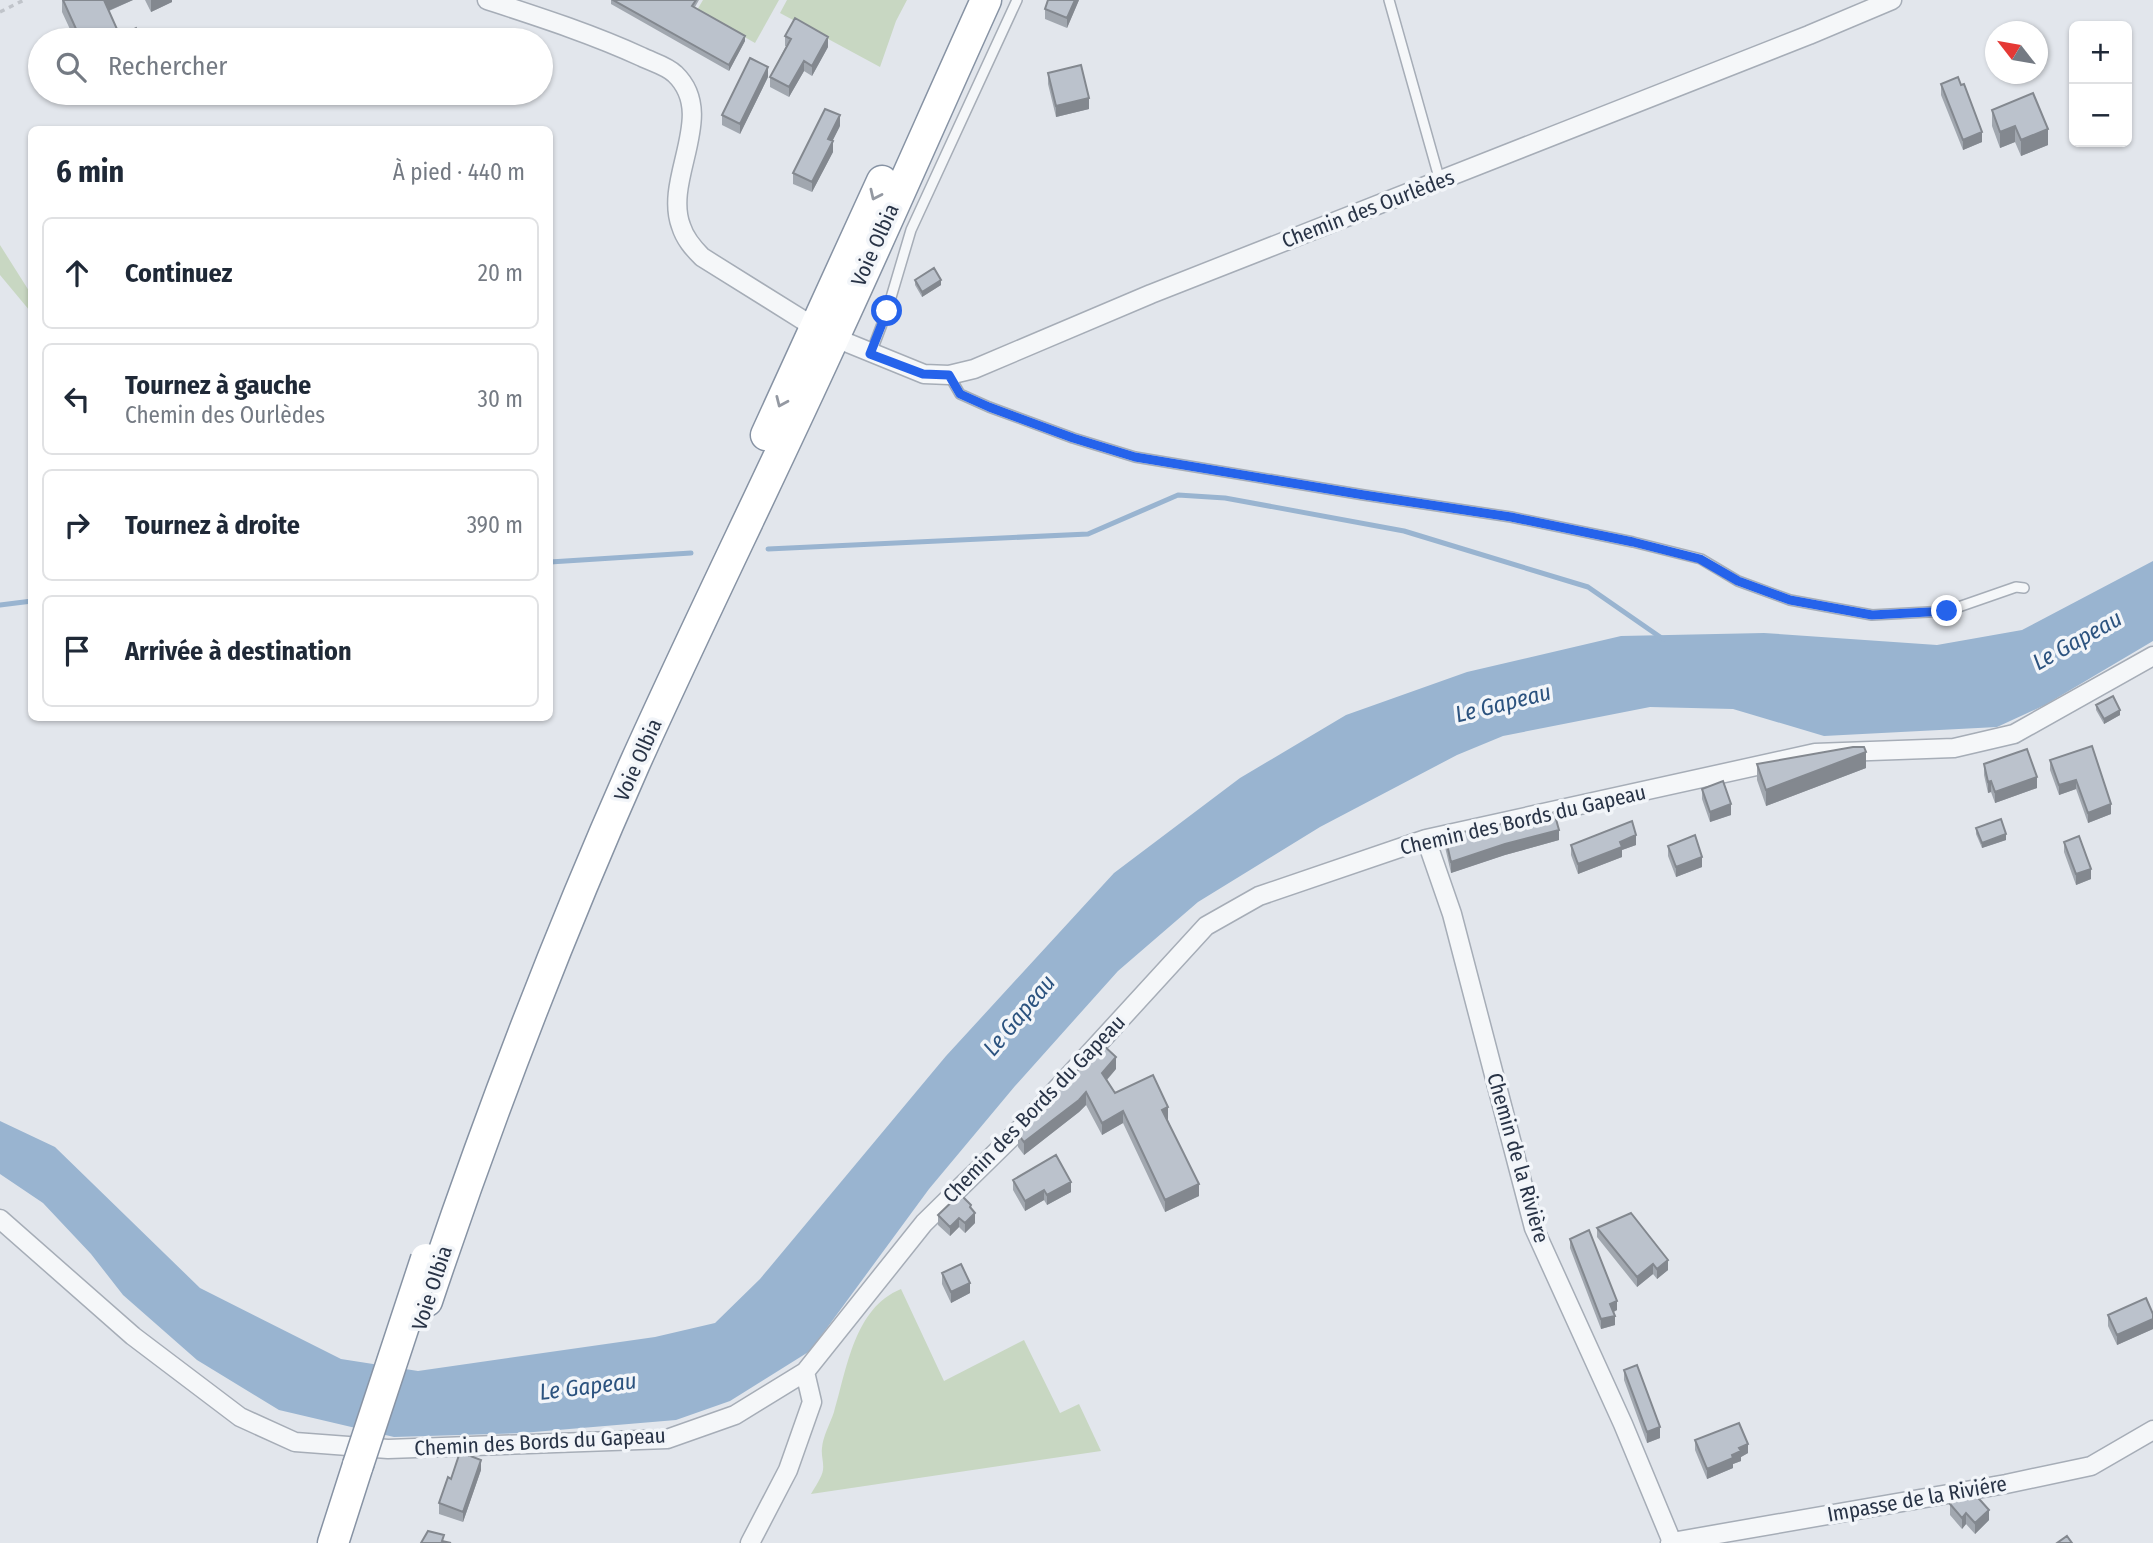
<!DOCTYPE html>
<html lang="fr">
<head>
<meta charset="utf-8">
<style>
	:root { --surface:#fff; --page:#f6f6f7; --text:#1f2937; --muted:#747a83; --line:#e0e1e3 }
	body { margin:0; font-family:"Fira Sans Condensed",sans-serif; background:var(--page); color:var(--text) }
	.controls { position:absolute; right:21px; top:21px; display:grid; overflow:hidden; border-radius:10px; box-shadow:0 2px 5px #0004 }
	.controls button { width:63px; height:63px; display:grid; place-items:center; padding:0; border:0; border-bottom:2px solid var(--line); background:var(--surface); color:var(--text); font:35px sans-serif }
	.compass { position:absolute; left:1985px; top:21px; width:63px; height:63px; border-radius:50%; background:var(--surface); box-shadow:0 2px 5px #0004; rotate:301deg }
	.stop { position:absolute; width:21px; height:21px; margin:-16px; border:5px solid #2563eb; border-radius:50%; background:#fff }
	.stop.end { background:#2563eb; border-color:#fff; box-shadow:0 2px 7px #0008 }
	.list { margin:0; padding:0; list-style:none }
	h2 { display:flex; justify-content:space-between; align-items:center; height:91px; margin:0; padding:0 28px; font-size:30px }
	h2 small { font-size:23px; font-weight:400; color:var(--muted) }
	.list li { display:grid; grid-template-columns:46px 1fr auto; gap:21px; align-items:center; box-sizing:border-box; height:112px; margin:0 14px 14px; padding:0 14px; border:2px solid var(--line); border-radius:10px }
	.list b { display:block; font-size:26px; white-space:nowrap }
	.list p { margin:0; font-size:23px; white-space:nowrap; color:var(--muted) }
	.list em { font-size:23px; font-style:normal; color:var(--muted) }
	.icon { flex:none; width:38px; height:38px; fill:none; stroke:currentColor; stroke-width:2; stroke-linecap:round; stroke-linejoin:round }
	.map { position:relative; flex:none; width:2153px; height:1543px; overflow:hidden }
	.search { position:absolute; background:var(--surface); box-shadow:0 2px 5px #0004; left:28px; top:28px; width:525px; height:77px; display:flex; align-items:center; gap:18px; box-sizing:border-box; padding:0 24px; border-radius:38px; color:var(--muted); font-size:26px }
	.panel { position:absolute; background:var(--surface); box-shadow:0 2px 5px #0004; left:28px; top:126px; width:525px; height:595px; border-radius:10px }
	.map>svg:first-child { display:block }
</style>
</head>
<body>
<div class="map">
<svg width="2153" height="1543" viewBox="0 0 2153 1543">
	<rect width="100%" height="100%" fill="#e2e6ec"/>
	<path fill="#c8d7c2" d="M703 0H779L755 43 697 10Z
		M787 0H907L896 21 880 67 780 13Z
		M0 245 31 294V316L30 311 0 275Z
		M901 1289 944 1381 1024 1340 1060 1413 1079 1404 1101 1451 811 1494C815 1487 822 1477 823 1470 824 1463 821 1455 822 1448 823 1436 830 1424 834 1412 847 1369 854 1308 901 1289Z"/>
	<path fill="#99b4d0" d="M2153 561V641L2045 705 1997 727 1824 736 1733 709 1650 707 1503 736 1457 755 1320 827 1198 902 1118 971 1015 1086 929 1189 810 1351 730 1401 676 1420 522 1433 394 1437 279 1410 197 1360 123 1295 91 1254 43 1203 0 1174V1121L55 1147 200 1288 341 1359 418 1371 655 1337 715 1323 760 1279 946 1056 1114 873 1240 778 1346 715 1467 672 1621 636 1764 633 1937 645 2022 630Z"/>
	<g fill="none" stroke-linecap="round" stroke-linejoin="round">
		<path stroke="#99b4d0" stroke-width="5" d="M768 549 1088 534 1178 495 1225 498 1404 531 1588 587 1663 639
			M550 562 691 553
			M0 605 32 601"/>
		<g stroke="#a6adb7" stroke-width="12">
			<path id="service" d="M1389 0 1440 181
				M871 353 887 311 911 230 1017 0
				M949 375 960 394 989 407 1073 438 1135 457 1364 495 1511 517 1633 542 1701 559 1738 581 1790 600 1872 615 1947 611 2016 587 2024 588"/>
		</g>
		<g stroke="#a6adb7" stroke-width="21">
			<path id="minor" d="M487 0C539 17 592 34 642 57 652 62 667 66 675 74 718 115 663 178 681 226 685 239 693 248 702 257L806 322
				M843 341 924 374 949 375 974 369 1151 294 1809 35 1892 0
				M1426 839 1452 914 1534 1228 1623 1424 1672 1542 1670 1543
				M0 1219 133 1336 240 1417 295 1442 388 1449 667 1439 735 1415 805 1372 924 1223 1022 1127 1206 926 1259 896 1426 839 1815 753 1954 748 2014 734 2153 656
				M1672 1542 2006 1484 2091 1466 2153 1430
				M750 1543 788 1470 812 1402 805 1372"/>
		</g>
		<g stroke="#8793a4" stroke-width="33">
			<path id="trunk" d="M766 435 882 181
				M427 1301C488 1119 557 939 635 763 698 623 767 484 831 344 884 230 934 115 986 0
				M333 1543 358 1465"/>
		</g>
		<path stroke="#c0c4ca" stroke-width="3.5" stroke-dasharray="5 5" stroke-linecap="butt" d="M0 12 24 0"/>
		<use href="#service" stroke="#f5f7f9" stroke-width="9"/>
		<use href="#minor" stroke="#f5f7f9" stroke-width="18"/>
		<use href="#trunk" stroke="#fff" stroke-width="30"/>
		<g stroke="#8793a4" stroke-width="33" stroke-linecap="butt">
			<path id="trunk-bridge" d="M358 1465 426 1259"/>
		</g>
		<use href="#trunk-bridge" stroke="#fff" stroke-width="30"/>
	</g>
	<path fill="#a1a7af" d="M62 0H133L109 11 120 36 141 40H75L62 12Z
		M145 0H172V2L151 12Z
		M611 0H699L695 7 745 41 729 71 611 4Z
		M1079 0 1067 28 1045 19V9Z
		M785 36 828 47 812 76 804 71 789 97 770 87V77L786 46H785Z
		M1048 73 1089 109 1056 117 1048 84Z
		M768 77 740 134 722 125V115Z
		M1941 84 1982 142 1963 150 1941 95Z
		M1992 110 2048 145 2021 156 2015 142 2000 148 1992 126Z
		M840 126 832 141 833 152 812 192 793 184V173Z
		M915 280 941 285 922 297 915 285Z
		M2096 705 2120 715 2104 724 2096 710Z
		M2092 746 2111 814 2088 823 2076 789 2059 795 2050 770V760Z
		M1757 764 1866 768 1766 806 1757 780Z
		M1984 764 2037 788 1995 803 1991 792 1988 793 1984 775Z
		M1702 789 1731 815 1710 822 1702 799Z
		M1976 828 2006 840 1982 848 1976 834Z
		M1445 836 1559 840 1505 855 1451 873 1445 847Z
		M2064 842 2091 879 2076 885 2064 852Z
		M1571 845H1636L1622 850V857L1578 874 1571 855Z
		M1668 846 1702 867 1676 877 1668 856Z
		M1116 1069 1107 1080 1115 1093 1168 1120 1199 1196 1165 1212 1123 1123 1102 1135 1086 1105 1079 1112 1024 1155 1018 1147V1134Z
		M1013 1180 1071 1192 1047 1205 1044 1200 1025 1211 1013 1190Z
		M971 1209 975 1223 965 1233 959 1227 950 1236 938 1225V1215Z
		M1597 1228 1668 1270 1657 1279 1653 1274 1637 1287 1597 1237Z
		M1570 1239 1617 1310 1614 1312 1615 1325 1601 1329 1570 1248Z
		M942 1273 970 1293 951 1303 942 1284Z
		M2153 1314V1329L2117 1345 2108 1326V1315Z
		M1624 1370 1660 1438 1647 1443 1624 1380Z
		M1695 1440 1748 1453 1741 1457V1461L1733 1464V1468L1707 1479 1695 1450Z
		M481 1470 463 1522 439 1514V1503L451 1479Z
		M1950 1504 1989 1520 1975 1534 1966 1524 1962 1529 1950 1515Z"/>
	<path fill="#83888f" d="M103 0H133L103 13Z
		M151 0H172V2L151 12Z
		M1075 0H1079L1067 28V18Z
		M745 36V41L729 71V65Z
		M828 37V47L812 76V66Z
		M804 61V71L789 97V87Z
		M768 67V77L740 134V124Z
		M1089 98V109L1056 117V106Z
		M840 115V126L828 150V139Z
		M2015 126V142L2000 148V132Z
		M2048 129V145L2021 156V140Z
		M1982 132V142L1963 150V140Z
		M833 141V152L812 192V182Z
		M941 280V285L922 297V292Z
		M2120 710V715L2104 724V719Z
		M1866 752V768L1766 806V790Z
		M2037 777V788L1995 803V792Z
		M2076 780V789L2059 795V785Z
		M1991 781V792L1988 793V782Z
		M1731 804V815L1710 822V812Z
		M2111 804V814L2088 823V813Z
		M1559 830V840L1505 855 1451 873V862L1505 844Z
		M2006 834V840L1982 848V843Z
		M1636 835V845L1622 850V857L1578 874V864L1620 842Z
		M1702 857V867L1676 877V867Z
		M2091 869V879L2076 885V874Z
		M1116 1057V1069L1102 1085V1073Z
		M1086 1092V1105L1079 1112 1024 1155V1142Z
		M1168 1107V1120L1162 1122V1110Z
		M1123 1111V1123L1102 1135V1123Z
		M1071 1182V1192L1047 1205V1195Z
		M1199 1184V1196L1165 1212V1200Z
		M1044 1190V1200L1025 1211V1201Z
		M975 1213V1223L965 1233V1223Z
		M959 1218V1227L950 1236V1227Z
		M1668 1260V1270L1657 1279V1269Z
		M1653 1264V1274L1637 1287V1277Z
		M970 1283V1293L951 1303V1292Z
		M1617 1301V1310L1610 1313V1304Z
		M1615 1316V1325L1601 1329V1319Z
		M2153 1319V1329L2117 1345V1335Z
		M1660 1427V1438L1647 1443V1432Z
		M1748 1444V1453L1741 1457V1461L1733 1464V1468L1707 1479V1469L1732 1455 1739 1448Z
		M481 1460V1470L463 1522V1512Z
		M1989 1510V1520L1975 1534V1523Z
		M1966 1513V1524L1962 1529V1518Z"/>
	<path fill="#bbc2cc" stroke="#83888f" stroke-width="2" d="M63 0H104L120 36 136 28 141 40H85L84 38 81 40Z
		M613 0H696L692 6 745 36 729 65Z
		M1048 0H1075L1067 18 1045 9Z
		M795 18 828 37 812 66 804 61 789 87 770 77 791 39 785 36Z
		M750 58 768 67 740 124 722 115Z
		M1081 65 1089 98 1056 106 1048 73Z
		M1958 77 1961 85 1964 84 1982 132 1963 140 1941 84Z
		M2033 93 2048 129 2021 140 2015 126 2000 132 1992 110Z
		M825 109 840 115 828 139 833 141 812 182 793 173Z
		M934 268 941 280 922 292 915 280Z
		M2113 696 2120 710 2104 719 2096 705Z
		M2092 746 2111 804 2088 813 2076 780 2059 785 2050 760Z
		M1853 747H1864L1866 752 1766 790 1757 764Z
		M2027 749 2037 777 1995 792 1991 781 1988 782 1984 764Z
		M1723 781 1731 804 1710 812 1702 789Z
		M1554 812 1559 830 1505 844 1451 862 1445 836Z
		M2001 819 2006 834 1982 843 1976 828Z
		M1632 821 1636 835 1620 842 1622 847 1578 864 1571 845Z
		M1695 835 1702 857 1676 867 1668 846Z
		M2079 836 2091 869 2076 874 2064 842Z
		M1102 1044 1116 1057 1102 1073 1115 1093 1153 1075 1168 1107 1162 1110 1199 1184 1165 1200 1123 1111 1102 1123 1086 1092 1079 1100 1024 1142 1018 1134Z
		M1056 1155 1071 1182 1047 1195 1044 1190 1025 1201 1013 1180Z
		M960 1194 971 1205 970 1207 975 1213 965 1223 959 1218 950 1227 938 1215Z
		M1631 1213 1668 1260 1657 1269 1653 1264 1637 1277 1597 1228Z
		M1589 1230 1617 1301 1610 1304 1615 1316 1601 1319 1570 1239Z
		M961 1264 970 1283 951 1292 942 1273Z
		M2146 1298 2153 1314V1319L2117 1335 2108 1315Z
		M1637 1365 1660 1427 1647 1432 1624 1370Z
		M1739 1423 1748 1444 1739 1448 1741 1451 1732 1455 1733 1458 1707 1469 1695 1440Z
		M460 1452 481 1460 463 1512 439 1503 448 1477 451 1479Z
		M1972 1491 1989 1510 1975 1523 1966 1513 1962 1518 1950 1504 1963 1492Z
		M428 1531 444 1535 442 1541 451 1543H421Z
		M2067 1536 2072 1543H2057Z"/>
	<defs><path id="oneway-chevron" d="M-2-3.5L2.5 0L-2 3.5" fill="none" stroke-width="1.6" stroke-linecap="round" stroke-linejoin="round" transform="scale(1.75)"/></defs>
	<g stroke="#9499a2">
		<use href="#oneway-chevron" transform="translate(875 195) rotate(115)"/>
		<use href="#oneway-chevron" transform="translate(781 402) rotate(114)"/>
	</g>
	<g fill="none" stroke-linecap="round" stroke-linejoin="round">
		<path stroke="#2563eb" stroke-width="9" d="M887 311 870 354 923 374 949 375 960 394 989 407 1073 438 1135 457 1364 495 1511 517 1633 542 1700 559 1738 581 1790 600 1872 615 1947 611"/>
	</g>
	<g text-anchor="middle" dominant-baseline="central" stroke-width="7" stroke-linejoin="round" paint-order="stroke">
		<g font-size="21" fill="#283346" stroke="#f2f5f9">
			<text transform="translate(1368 209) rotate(-21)">Chemin des Ourlèdes</text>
			<text transform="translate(875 245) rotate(-66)">Voie Olbia</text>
			<text transform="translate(638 760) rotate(-66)">Voie Olbia</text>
			<text transform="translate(1523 820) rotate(-13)">Chemin des Bords du Gapeau</text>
			<text transform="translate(1034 1109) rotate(-46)">Chemin des Bords du Gapeau</text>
			<text transform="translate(1518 1158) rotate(74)">Chemin de la Rivière</text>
			<text transform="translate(432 1288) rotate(-72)">Voie Olbia</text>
			<text transform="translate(540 1442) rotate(-3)">Chemin des Bords du Gapeau</text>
			<text transform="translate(1917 1499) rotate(-10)">Impasse de la Riviére</text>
		</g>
		<g font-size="23" font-style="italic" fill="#2c537f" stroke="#f2f5f9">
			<text transform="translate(2077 640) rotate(-29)">Le Gapeau</text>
			<text transform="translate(1503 703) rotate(-14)">Le Gapeau</text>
			<text transform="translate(1019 1015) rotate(-50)">Le Gapeau</text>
			<text transform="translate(588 1386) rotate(-7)">Le Gapeau</text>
		</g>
	</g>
</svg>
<div class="controls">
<button>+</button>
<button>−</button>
</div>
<svg class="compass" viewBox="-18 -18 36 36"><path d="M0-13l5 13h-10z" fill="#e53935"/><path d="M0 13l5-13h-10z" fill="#747a83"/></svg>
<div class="stop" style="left:887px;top:311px"></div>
<div class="stop end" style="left:1947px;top:611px"></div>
<div class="search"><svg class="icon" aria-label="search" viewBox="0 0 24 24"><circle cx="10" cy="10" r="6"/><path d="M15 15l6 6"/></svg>Rechercher</div>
<section class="panel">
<h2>6 min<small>À pied · 440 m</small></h2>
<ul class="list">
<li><svg class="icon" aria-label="ahead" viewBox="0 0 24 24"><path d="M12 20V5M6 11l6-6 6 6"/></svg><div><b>Continuez</b></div><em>20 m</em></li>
<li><svg class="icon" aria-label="left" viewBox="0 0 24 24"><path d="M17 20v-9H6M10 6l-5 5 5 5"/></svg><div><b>Tournez à gauche</b><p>Chemin des Ourlèdes</p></div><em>30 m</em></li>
<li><svg class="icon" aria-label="right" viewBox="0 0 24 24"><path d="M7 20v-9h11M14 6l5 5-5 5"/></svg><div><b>Tournez à droite</b></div><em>390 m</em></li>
<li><svg class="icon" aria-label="arrive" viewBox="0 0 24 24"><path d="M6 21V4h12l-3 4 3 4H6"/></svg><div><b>Arrivée à destination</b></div></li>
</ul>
</section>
</div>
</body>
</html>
